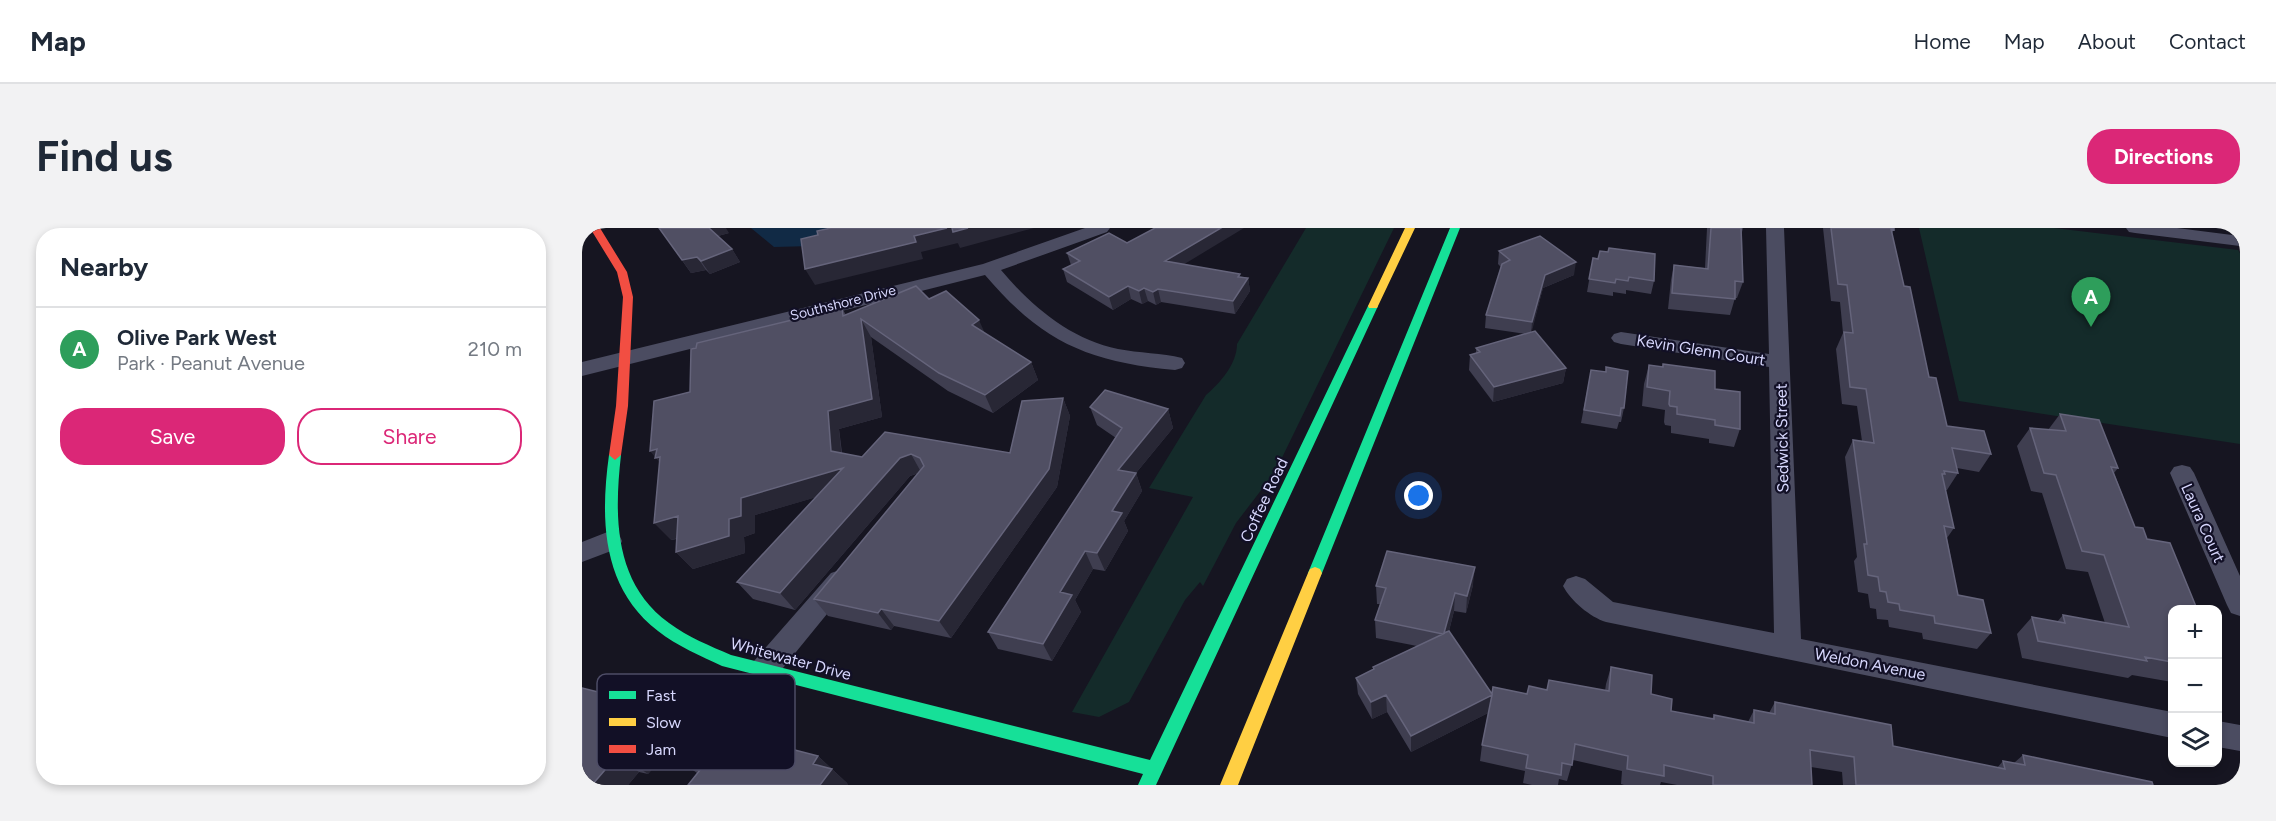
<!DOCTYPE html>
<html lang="en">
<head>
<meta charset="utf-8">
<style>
	:root { --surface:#fff; --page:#f2f2f3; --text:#1f2937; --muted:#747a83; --line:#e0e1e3; --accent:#db2777 }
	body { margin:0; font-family:Figtree,sans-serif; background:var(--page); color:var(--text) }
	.controls { position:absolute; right:18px; bottom:18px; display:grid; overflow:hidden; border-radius:12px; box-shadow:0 3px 9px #0003 }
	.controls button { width:54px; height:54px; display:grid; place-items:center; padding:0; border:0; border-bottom:2px solid var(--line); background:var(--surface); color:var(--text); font:30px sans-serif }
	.you { position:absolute; left:837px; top:268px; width:21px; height:21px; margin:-15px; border:4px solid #fff; border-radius:50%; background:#1a73e8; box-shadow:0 0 0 9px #1a73e833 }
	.badge { display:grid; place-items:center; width:39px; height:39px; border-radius:50%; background:var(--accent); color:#fff; font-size:20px; font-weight:700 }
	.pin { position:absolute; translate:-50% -50px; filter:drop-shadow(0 2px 3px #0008) }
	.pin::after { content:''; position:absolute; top:32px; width:21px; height:18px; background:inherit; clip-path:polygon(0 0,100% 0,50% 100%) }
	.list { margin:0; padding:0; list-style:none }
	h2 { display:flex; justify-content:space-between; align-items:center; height:78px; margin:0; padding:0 24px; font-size:26px }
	h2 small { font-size:20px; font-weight:400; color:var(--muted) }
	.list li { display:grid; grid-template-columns:39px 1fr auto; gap:18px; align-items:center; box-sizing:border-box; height:84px; padding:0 24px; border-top:2px solid var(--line) }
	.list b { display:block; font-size:22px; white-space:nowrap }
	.list p { margin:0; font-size:20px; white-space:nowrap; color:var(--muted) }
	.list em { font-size:20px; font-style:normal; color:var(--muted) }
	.actions { display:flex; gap:12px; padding:18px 24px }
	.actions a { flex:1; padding:14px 0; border:2px solid var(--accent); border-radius:24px; text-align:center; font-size:21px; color:var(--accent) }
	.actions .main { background:var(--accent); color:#fff }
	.icon { flex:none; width:33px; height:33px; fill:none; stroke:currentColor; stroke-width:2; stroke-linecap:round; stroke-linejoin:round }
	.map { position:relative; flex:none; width:1658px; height:557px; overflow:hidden; border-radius:24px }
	header { display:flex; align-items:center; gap:36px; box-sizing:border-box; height:84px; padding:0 30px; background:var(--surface); border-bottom:2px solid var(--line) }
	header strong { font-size:28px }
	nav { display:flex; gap:33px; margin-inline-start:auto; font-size:21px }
	.intro { display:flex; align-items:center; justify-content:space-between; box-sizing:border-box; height:144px; padding:0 36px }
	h1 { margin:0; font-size:42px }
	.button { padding:15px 27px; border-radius:24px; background:var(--accent); color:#fff; font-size:21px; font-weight:700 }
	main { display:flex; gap:36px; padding:0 36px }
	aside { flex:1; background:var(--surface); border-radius:24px; box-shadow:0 3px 9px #0003 }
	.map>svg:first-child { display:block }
</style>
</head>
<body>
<header>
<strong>Map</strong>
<nav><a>Home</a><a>Map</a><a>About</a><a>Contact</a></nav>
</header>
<div class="intro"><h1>Find us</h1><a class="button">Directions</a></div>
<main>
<aside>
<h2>Nearby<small></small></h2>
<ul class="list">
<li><span class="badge" style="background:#2e9e5b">A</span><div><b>Olive Park West</b><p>Park · Peanut Avenue</p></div><em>210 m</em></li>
</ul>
<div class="actions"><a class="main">Save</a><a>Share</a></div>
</aside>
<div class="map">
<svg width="1658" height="557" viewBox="0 0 1658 557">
	<rect width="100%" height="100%" fill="#161521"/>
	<path fill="#142b2a" d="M724 0H812L693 244 654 295 621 358 618 354 603 372 547 474 517 489 490 484 611 269 567 260 624 167C638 155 655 136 655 116Z
		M1337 0H1472L1656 22 1658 25V216L1377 173Z"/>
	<path fill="#112a45" d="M169 0H311L231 18 192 19Z"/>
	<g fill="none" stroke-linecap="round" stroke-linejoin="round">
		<path fill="#4b4c61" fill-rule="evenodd" d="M503 0H528L525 4 419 42C449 78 489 112 536 121 557 125 580 125 600 130L603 135 600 140 593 142C506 134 460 114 403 47L0 148V134L401 36Z
			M1184 0H1202L1219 411 1590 484V510L1024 394C1008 389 989 373 981 358L985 351 994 348 1003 351 1031 374 1192 405 1187 139 1039 116 1032 114 1029 110 1032 106 1039 104 1187 126Z
			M1544 0H1595L1658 8V18L1553 5 1547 4Z
			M1600 237 1608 239 1612 245 1658 348V388L1649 385 1645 377 1588 245 1592 239Z
			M28 303 37 306 40 313 37 320 0 334V314Z
			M258 342 267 345 271 352 267 359 192 451 182 454 172 451 168 442 172 433 249 345Z
			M1636 493 1658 497V523L1636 519Z"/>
		<path fill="#16e098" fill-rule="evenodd" d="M868 0H878L740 345 738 349H728L726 345Z
			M791 75 796 78 574 557H556L561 546 140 438C119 428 95 418 76 403 20 360 18 292 27 227L33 222 39 227C32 289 32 355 87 395 106 409 128 418 149 427L568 532 786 78Z"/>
		<path fill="#ffcf43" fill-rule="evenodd" d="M823 0H833L796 78 795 80H787L786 78Z
			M733 339 738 341 740 345 656 557H638L726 345 728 341Z"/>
		<path fill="#f24e42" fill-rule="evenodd" d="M8 0H18L45 44 51 69 46 178 39 227 33 232 27 227 34 178 41 69 35 44Z"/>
	</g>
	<path fill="#3f3e50" d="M77 0 147 5 136 8 150 21 158 34 128 46 124 42 109 45Z
		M1125 0H1161L1160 4 1161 54 1155 70H1153L1148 87 1086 81 1089 52 1092 37 1123 40Z
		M1241 0H1312L1310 6 1322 58 1347 149 1365 198 1409 226 1397 244 1375 240 1376 245 1365 262H1363L1372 300 1365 310 1376 367 1409 405 1395 421 1341 411 1340 405 1307 399 1306 392 1295 391 1294 381 1288 380 1286 366 1276 364 1272 333 1275 329 1263 229 1271 212 1280 213 1275 178 1260 176 1254 121 1261 105 1258 74 1249 73Z
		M545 15 602 36 666 50 668 63 653 86 579 74 574 77 566 73 560 76 549 71 531 82 485 54 481 41 489 37 485 25Z
		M917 23 992 47 961 60 949 104 984 140 981 155 911 174 887 142 888 127 894 125V120L944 106 903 100 904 87 919 39 916 36Z
		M1011 30 1072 53 1069 66 1044 62V66L1031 64V68L1005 64Z
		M347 71 449 134 456 152 411 185 366 163 289 109 300 189 257 201 260 225 280 229 303 204 428 225 481 170 488 188 475 259 369 410 312 398 309 402 246 388 232 371 337 245 328 248 213 382 171 371 155 354 234 269 173 287V305L162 309 163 325 111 341 94 324 95 311 89 312 108 164 260 80 264 87Z
		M1081 136 1133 161 1158 201 1152 219 1127 215V211L1089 205V198L1083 197 1082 194 1083 182 1060 178 1062 156 1067 137 1080 139Z
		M1009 142 1042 180 1039 194H1037L1035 201 999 195Z
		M508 179 586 181 591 200 554 245 560 263 542 293 546 303 523 343 511 341 493 372 499 384 470 433 416 421 406 404 534 210 515 197Z
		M1478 186 1536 240 1532 245 1553 299 1590 381V454L1550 447 1546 450 1440 430 1435 406 1450 389 1475 394 1481 387 1523 395 1506 344 1484 341 1460 265 1449 263 1435 218 1448 200 1466 202Z
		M891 357 884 385 872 383 867 403 910 466H945L965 462 1023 463 1024 456 1029 439 1069 466 1089 483 1130 491 1132 487 1166 494 1172 482 1187 485 1193 474 1311 518 1415 540 1421 533 1432 535 1441 527 1571 557H1261L1260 544 1229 539 1230 557H1095L1079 554 1078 557H1042L1039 556 1040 543 991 532 985 553 977 551 976 557H950L941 555 943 543 898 533 900 517 906 485 829 524 805 484 790 491 776 466 774 450 791 442V439L835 418 794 410 793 392 798 376H795L794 358Z
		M0 460 93 495H92L102 504 66 546 57 544 46 557Z
		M236 528 266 556 115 545 108 540Z"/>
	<path fill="#282735" d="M126 0H144L147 5 132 9Z
		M365 0H370L376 15 339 24 341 31 233 57 223 41 332 8Z
		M386 0H452L378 20 371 4Z
		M639 0H662L586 46 583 33Z
		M150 21 158 34 128 46 119 33Z
		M115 29 124 42 109 45 100 32Z
		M994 34 992 47 961 60 949 107 950 94 963 47Z
		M666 50 668 63 653 86 651 73Z
		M546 58 549 71 531 82 527 69Z
		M562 60 566 73 560 76 557 63Z
		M576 61 579 74 574 77 571 64Z
		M279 91 289 109 300 189 257 201 261 241 273 258 173 287V305L162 309 163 325 111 341 94 324 147 291 159 270 249 223 246 183Z
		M397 92 405 110 390 97Z
		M449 134 456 152 411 185 403 167Z
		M984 140 981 155 911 174 912 159Z
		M481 170 488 188 475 259 369 410 357 393Z
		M586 181 591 200 554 245 560 263 542 293 546 303 523 343 515 325 530 283 536 242Z
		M75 221 89 248 68 223Z
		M329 226 339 244 328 248 213 382 198 365 318 230Z
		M96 288 112 305 89 312 72 295Z
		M503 323 511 341 493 372 499 384 470 433 461 416 478 364Z
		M893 339 891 357 884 385 885 368Z
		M873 365 872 383 862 422V405Z
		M299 381 312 398 309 402 296 385Z
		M804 467 805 484 790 491 789 474Z
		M910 467 908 484 829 524V508Z
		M72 478 102 504 66 546 44 531 68 484Z
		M35 528 57 544 46 557H10Z
		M236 528 266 556V557H238L231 536Z"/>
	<path fill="#504f63" stroke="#65647b" stroke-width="1.5" d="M77 0H127L150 21 119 33 115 29 100 32Z
		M249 0H365L332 8 334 14 223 41 219 11 236 7 235 3Z
		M370 0H386L371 4Z
		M573 0H639L583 33 658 46 656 49 666 50 651 73 576 61 571 64 562 60 557 63 546 58 527 69 481 41 498 33 485 25 527 5 545 15Z
		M1129 0H1159L1161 54 1153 53V71L1090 65 1092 37 1126 41Z
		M1249 0H1312V2L1309 1 1322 58 1328 59 1347 149 1354 150 1365 198 1402 203 1409 226 1370 220 1376 245 1362 243 1363 246H1360L1372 300 1362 298 1376 367 1401 372 1409 405 1353 395 1352 388 1318 382 1317 376 1306 374 1304 364 1298 363 1296 349 1286 347 1282 316H1285L1271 212 1292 215 1284 161 1268 159 1262 104 1271 105 1265 57 1256 56Z
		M958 8 994 34 963 47 950 94 904 87 920 36 928 32 917 23Z
		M1027 20 1073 26 1072 53 1047 49 1046 53 1034 51 1033 55 1007 51 1011 30 1016 31 1018 23 1026 24Z
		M334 58 347 71 364 63 397 92 390 97 449 134 403 167 357 145 279 91 290 171 246 183 249 223 280 229 303 204 428 225 440 173 481 170 467 241 357 393 299 381 296 385 232 371 342 238 338 230 329 226 318 230 198 365 155 354 261 240 159 270V288L147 291V308L94 324 96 288 72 295 78 229 73 230 75 221 68 223 72 173 108 164 109 121 114 120 115 115 260 80 261 88Z
		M953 103 984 140 912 159 888 127 898 124 894 120Z
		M1081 136 1133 143V161L1158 164V201L1133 197V192L1095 186V179L1088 178 1087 176 1088 163 1065 159 1067 137 1081 139Z
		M1024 139 1046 143 1042 180H1039L1038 188 1002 182 1009 142 1024 144Z
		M523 162 586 181 536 242 554 245 530 283 540 285 515 325 503 323 478 364 490 367 461 416 406 404 540 200 508 179Z
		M1478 186 1517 192 1536 240 1529 239 1553 299 1561 300 1565 311 1588 315 1615 381H1590V434L1563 429 1565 433 1456 413 1450 389 1483 395 1481 387 1547 399 1522 327 1500 323 1474 247 1462 245 1448 200 1484 203Z
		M805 323 893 339 885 368 873 365 862 405 867 403 910 466 911 459 945 466 947 458 965 462 967 452 1027 463 1029 439 1070 447 1069 466 1090 471 1089 483 1132 491V487L1172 495V482L1193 486V474L1309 497 1311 518 1423 541 1421 533 1443 537 1441 527 1570 554 1571 557H1274L1272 529 1228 522 1230 557H1131V548L1082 537V548L1045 541 1046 528 993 516 990 537 980 535 979 547 944 540 946 527 900 517 910 467 829 508 804 467 789 474 774 450 792 441 791 439 861 406 793 392 804 360 794 358Z
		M0 460 72 478 68 484 82 487 44 531 35 528 10 557H0Z
		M136 502 236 528 231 536 250 541 238 557H106L118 542 108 540Z"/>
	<g text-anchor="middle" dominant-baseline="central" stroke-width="4.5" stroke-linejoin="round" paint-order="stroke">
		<g font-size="14" fill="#d7d7fd" stroke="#121026">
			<text transform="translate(261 75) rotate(-14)">Southshore Drive</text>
		</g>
		<g font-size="16" fill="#d7d7fd" stroke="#121026">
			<text transform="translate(1119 122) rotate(9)">Kevin Glenn Court</text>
			<text transform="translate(1200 210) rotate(-91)">Sedwick Street</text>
			<text transform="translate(682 272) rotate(-65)">Coffee Road</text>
			<text transform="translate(1621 295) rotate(66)">Laura Court</text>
			<text transform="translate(209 431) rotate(15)">Whitewater Drive</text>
			<text transform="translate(1288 436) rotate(11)">Weldon Avenue</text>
		</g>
	</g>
	<rect x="15" y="446" width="198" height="96" rx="9" fill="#121026" stroke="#4d4c66" stroke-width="1.5"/>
	<rect x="27" y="463" width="27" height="8" fill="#16e098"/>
	<rect x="27" y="490" width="27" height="8" fill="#ffcf43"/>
	<rect x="27" y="517" width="27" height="8" fill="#f24e42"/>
	<g font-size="16" fill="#d7d7fd">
		<text x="64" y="473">Fast</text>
		<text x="64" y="500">Slow</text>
		<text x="64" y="527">Jam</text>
	</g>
</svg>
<div class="controls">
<button>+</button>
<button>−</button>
<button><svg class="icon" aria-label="layers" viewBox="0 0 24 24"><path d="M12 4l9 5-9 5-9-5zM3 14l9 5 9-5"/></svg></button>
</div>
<div class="you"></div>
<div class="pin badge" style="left:1509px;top:99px;background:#2e9e5b">A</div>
</div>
</main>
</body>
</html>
